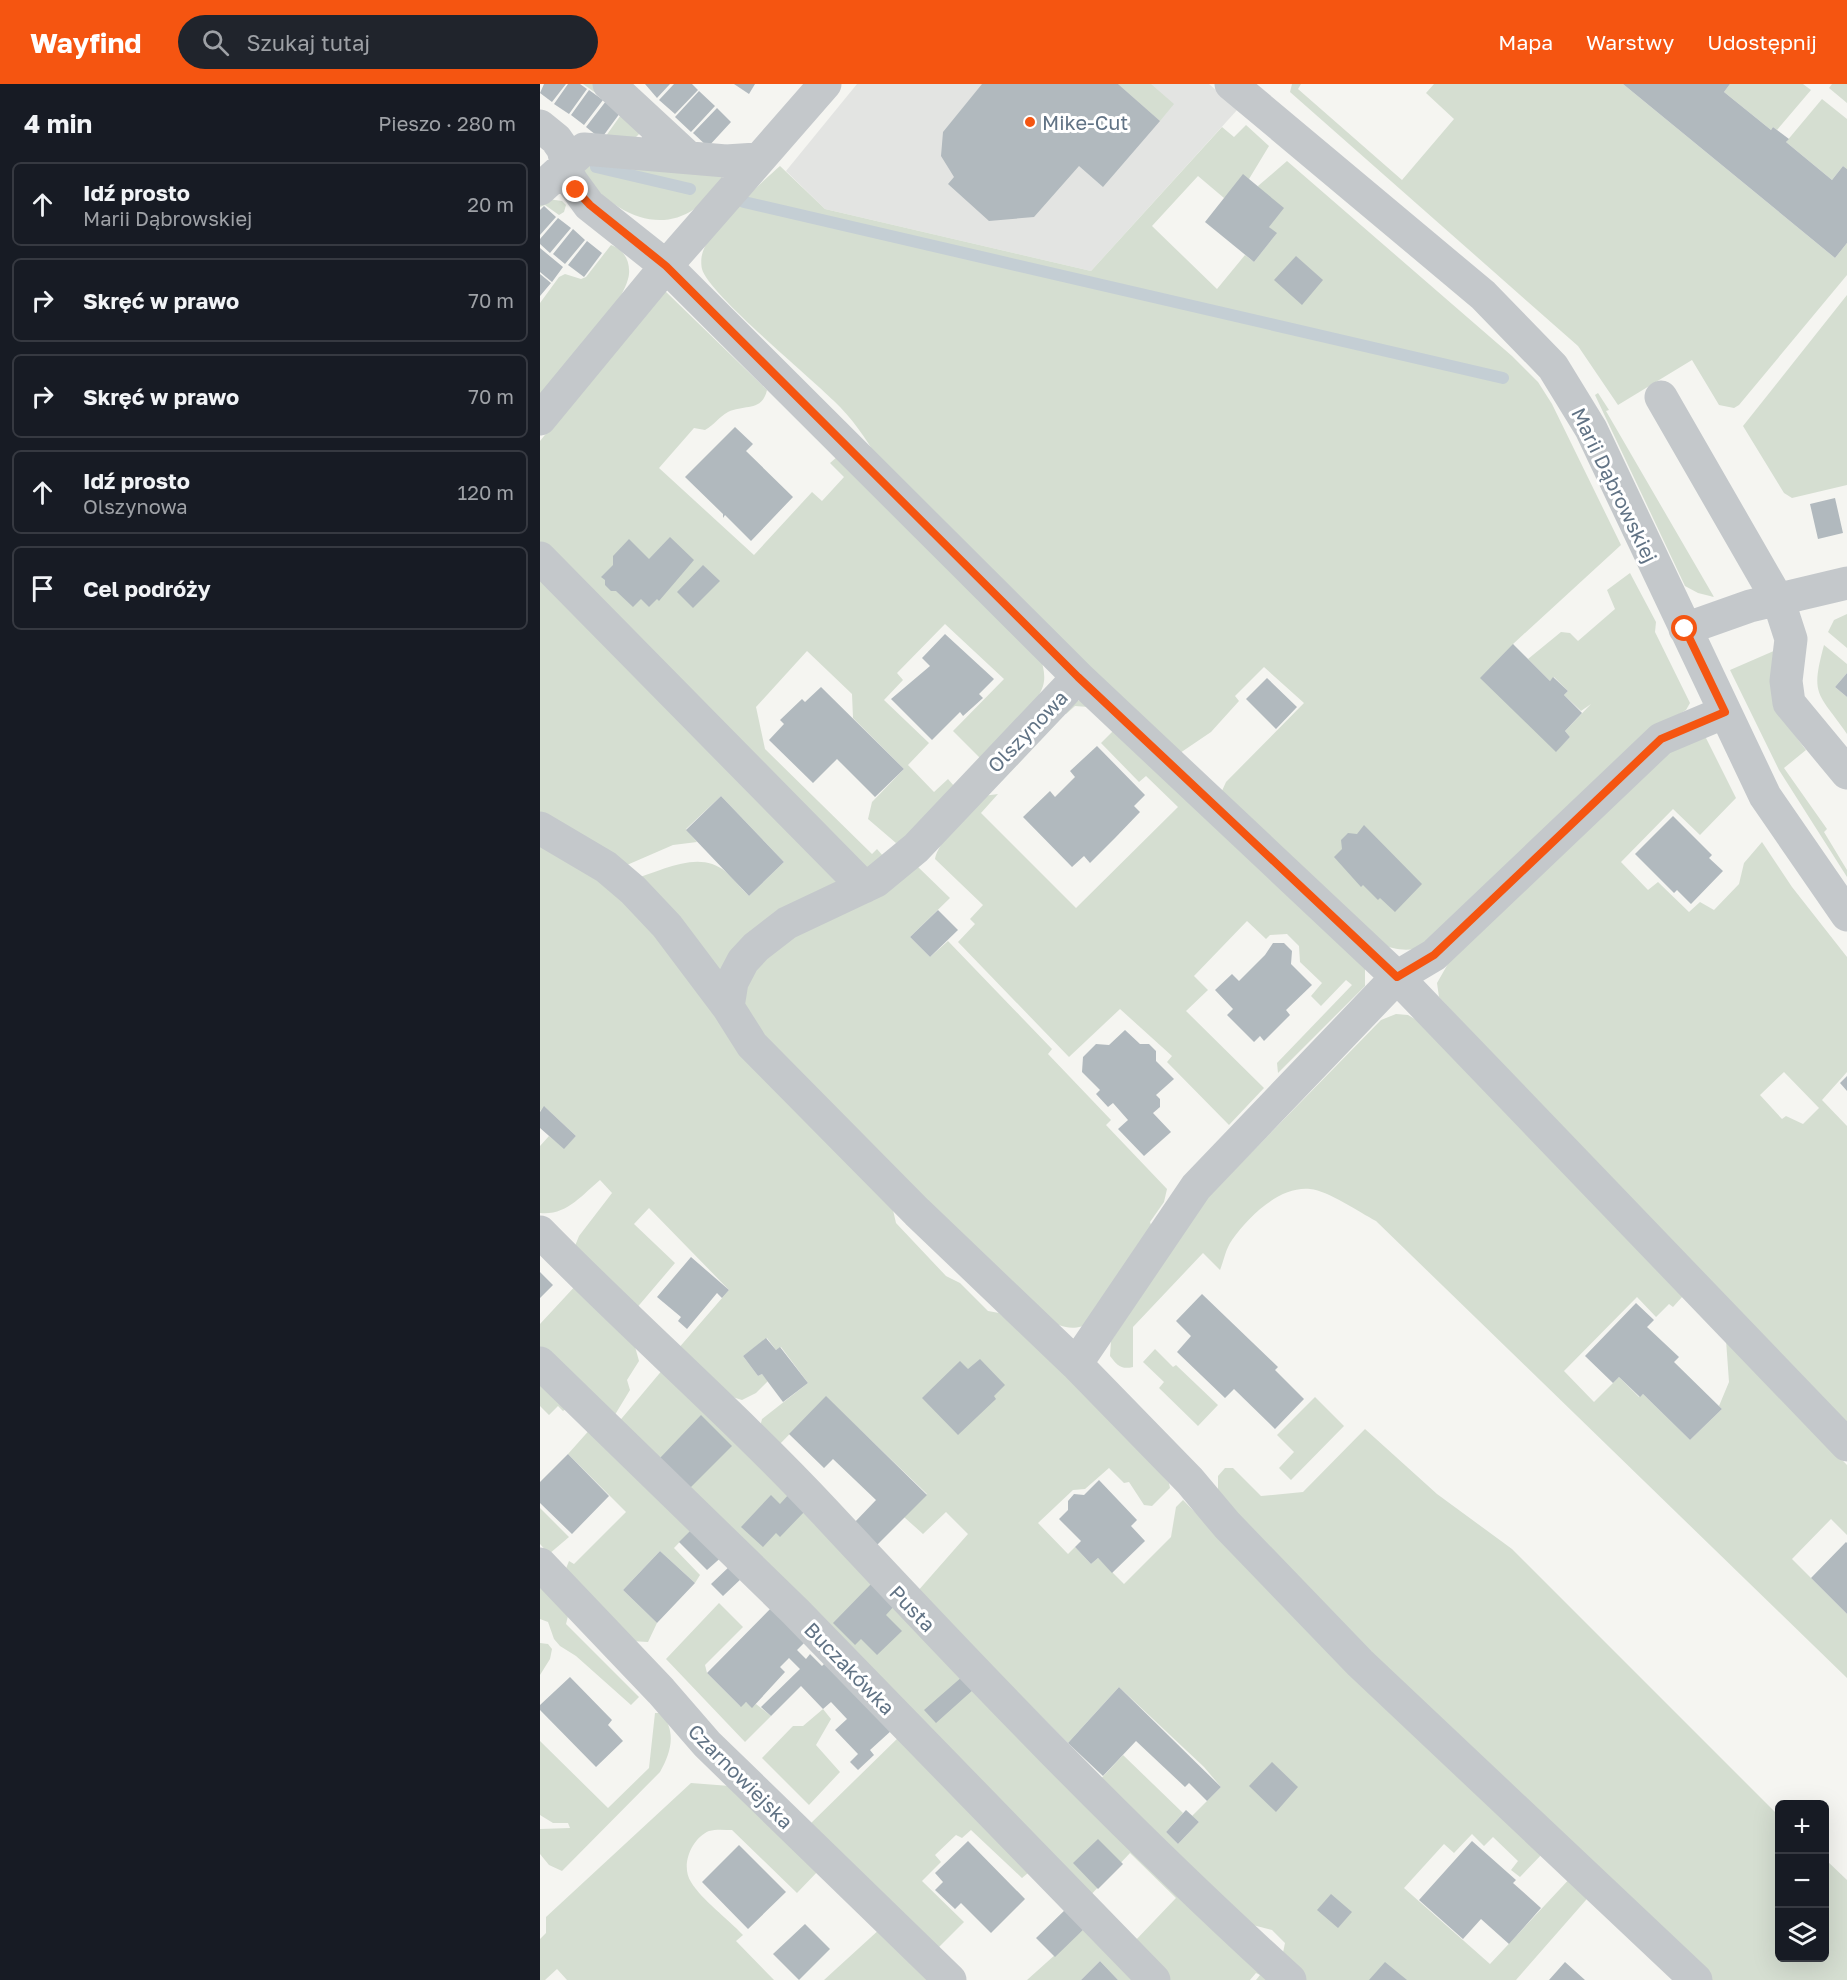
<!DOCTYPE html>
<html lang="pl">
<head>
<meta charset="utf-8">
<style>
  :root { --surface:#171b24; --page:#20242c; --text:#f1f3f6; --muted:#9ea1a6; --line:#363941; --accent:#f55511 }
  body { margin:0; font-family:"Golos Text",sans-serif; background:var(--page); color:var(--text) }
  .controls { position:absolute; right:18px; bottom:18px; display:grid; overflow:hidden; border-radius:9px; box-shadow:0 6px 24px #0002 }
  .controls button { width:54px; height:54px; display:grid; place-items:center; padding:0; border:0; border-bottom:2px solid var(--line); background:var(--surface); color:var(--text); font:30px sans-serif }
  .stop { position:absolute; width:18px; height:18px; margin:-14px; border:4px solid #f55511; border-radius:50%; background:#fff }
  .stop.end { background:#f55511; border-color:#fff; box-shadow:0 2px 6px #0008 }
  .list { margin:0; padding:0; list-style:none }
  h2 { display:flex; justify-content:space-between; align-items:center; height:78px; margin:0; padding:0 24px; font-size:26px }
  h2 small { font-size:20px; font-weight:400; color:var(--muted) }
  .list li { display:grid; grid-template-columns:39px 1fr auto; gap:18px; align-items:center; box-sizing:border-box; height:84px; margin:0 12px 12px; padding:0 12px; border:2px solid var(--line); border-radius:9px }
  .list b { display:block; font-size:22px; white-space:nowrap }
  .list p { margin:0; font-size:20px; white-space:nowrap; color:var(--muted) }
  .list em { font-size:20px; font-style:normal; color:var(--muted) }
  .icon { flex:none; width:33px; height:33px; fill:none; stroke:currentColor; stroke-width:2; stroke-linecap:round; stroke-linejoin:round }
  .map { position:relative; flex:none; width:1307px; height:1896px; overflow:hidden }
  header { display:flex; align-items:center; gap:36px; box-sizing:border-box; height:84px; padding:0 30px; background:var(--accent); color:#fff }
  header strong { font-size:28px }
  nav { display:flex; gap:33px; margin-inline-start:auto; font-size:21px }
  .search { width:420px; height:54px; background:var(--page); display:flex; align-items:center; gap:15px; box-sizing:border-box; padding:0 21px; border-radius:33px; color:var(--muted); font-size:22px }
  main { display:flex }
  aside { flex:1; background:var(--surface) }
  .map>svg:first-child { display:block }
</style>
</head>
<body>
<header>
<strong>Wayfind</strong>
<div class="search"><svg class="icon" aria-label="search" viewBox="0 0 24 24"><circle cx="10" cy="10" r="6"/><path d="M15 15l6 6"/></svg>Szukaj tutaj</div>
<nav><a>Mapa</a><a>Warstwy</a><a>Udostępnij</a></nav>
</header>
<main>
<aside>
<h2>4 min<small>Pieszo · 280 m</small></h2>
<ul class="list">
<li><svg class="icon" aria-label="ahead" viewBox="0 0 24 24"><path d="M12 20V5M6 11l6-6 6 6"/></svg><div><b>Idź prosto</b><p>Marii Dąbrowskiej</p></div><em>20 m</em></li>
<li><svg class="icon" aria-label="right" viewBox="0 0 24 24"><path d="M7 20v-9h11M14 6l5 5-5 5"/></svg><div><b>Skręć w prawo</b></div><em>70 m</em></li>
<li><svg class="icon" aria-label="right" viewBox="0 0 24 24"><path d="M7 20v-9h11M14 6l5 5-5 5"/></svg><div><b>Skręć w prawo</b></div><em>70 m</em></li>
<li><svg class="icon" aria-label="ahead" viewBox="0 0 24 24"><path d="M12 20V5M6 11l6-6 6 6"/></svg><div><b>Idź prosto</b><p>Olszynowa</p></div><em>120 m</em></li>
<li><svg class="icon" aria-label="arrive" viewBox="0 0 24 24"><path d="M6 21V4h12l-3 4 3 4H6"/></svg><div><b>Cel podróży</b></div></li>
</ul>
</aside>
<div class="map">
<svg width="1307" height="1896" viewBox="0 0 1307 1896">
  <rect width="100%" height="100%" fill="#f5f5f1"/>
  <path fill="#e3e4e2" d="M317 0H669L698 25 551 187 285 125 246 87Z"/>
  <path fill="#d5ded1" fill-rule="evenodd" d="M43 0H58L102 47 95 54 63 56 83 28Z
    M578 0H611L634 20 620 37Z
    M752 0H761L758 5 862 96 914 35 886 9 894 0H1083L1295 174 1307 159V191L1199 321 1194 324 1179 321 1152 276 1078 321 1038 262 750 8Z
    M1190 0H1263L1271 6 1237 46 1233 43 1231 46 1184 8Z
    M1292 0H1307V19L1289 4Z
    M1282 15 1307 35V85L1303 82 1292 96 1246 58Z
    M706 41 729 62 709 95 684 114 658 92 612 142 677 205 705 171 714 178 736 150 729 143 718 102 747 77 972 272 998 298 1012 320 1081 461 973 560 1016 667 1030 653 1025 647 1051 620 1041 627 1024 611 1028 607 1014 593 1010 597 988 575 1021 548 1030 549 1038 557 1075 525 1067 506 1090 489 1116 538 1115 548 1150 619 1146 626 1106 650 886 863C868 867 856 867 839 859L681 709 686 698 764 619 724 583 695 612 699 617 671 648 640 669 495 536 338 375C325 353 312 334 294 317 270 293 168 209 162 185 161 181 161 174 162 171 167 146 220 100 240 82L285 125 551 187 682 43 694 53Z
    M44 77 185 89C145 160 86 143 40 89Z
    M8 115 22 117 26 121 24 128 19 131 5 121 0 123V117Z
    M71 161C84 166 90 176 89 190 86 220 21 289 0 314V219L19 193 25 190 41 195 46 193Z
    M123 205 227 306C222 328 205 320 188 328 179 333 174 341 165 346L154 344 119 384 214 471 272 408 282 417 304 393 290 379 297 373 501 574C503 583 506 592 503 602 496 625 458 656 441 675L413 647 464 595 405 540 357 589 363 596 344 616 389 659 368 681 394 708 408 695 414 702 366 756 356 759 328 735 332 718 364 685 313 634 312 610 267 567 216 623 225 665 332 770 337 765 343 772 182 902 93 795C123 787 159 765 186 788 194 795 201 805 209 812L244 778 181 712 146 745 157 758 133 761 80 784 0 736V357Z
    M1307 211V401L1252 414 1244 409 1203 342Z
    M1058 309 1069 326 1066 327 1174 513 1158 509 1145 502 1055 311Z
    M1307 530V564L1288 548 1294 536Z
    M1284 561 1307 580V589L1295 603 1307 613V650C1278 608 1270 613 1284 561Z
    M1236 566 1238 629 1266 666 1244 684 1287 745 1284 748 1307 786V793L1239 686 1190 586Z
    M532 616 543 617 825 884V902L738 989 737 979 812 901 806 896 781 922 771 912 782 899 760 878 759 862 747 850 730 851 726 855 707 837 654 892 668 906 646 927 724 1004 689 1041 627 978 632 972 580 925 529 973 418 858 435 840 430 835 443 821 395 775C397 760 431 720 444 712 447 711 454 711 458 710L441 729 536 824 638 723 606 692 599 698 561 659 573 647 548 623 535 622 526 630 521 628Z
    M1165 652 1196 714 1160 751 1133 725 1081 778 1108 806 1118 798 1149 828 1160 818 1174 826 1199 800 1204 779 1222 758 1252 803 1307 873V988L1282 1016 1307 1042V1351L899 913 897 899 913 871 1129 664ZM1244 988 1279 1024 1263 1040 1246 1032 1242 1035 1220 1011Z
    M0 755 86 816 350 1113 356 1139 406 1192 420 1199 448 1227 459 1229 557 1317 629 1399 630 1404 612 1422 604 1421 589 1398 584 1399 569 1384 545 1405 533 1406 498 1439 528 1470 535 1463 551 1480 558 1474 584 1500 631 1453 636 1423 643 1416 809 1585 1005 1767 980 1793 971 1786 978 1777 953 1753 944 1762 932 1750 914 1769 904 1760 864 1804 950 1880 1034 1790 1053 1808 976 1896H761L741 1878 745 1859 732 1846 701 1838 558 1698 583 1671 643 1729 626 1748 638 1760 659 1738 652 1732 681 1703 664 1683 579 1603 528 1659 377 1508 428 1450 406 1428 383 1450 364 1433 387 1410 286 1313 235 1365 220 1343 222 1335 268 1299 241 1263 236 1266 227 1254 203 1272 218 1292 222 1290 228 1297 216 1309 202 1316 186 1311 137 1266 189 1206 109 1124 94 1140 135 1179 95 1226 33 1167 39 1152 72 1109 60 1096C42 1111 26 1132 0 1129V1062L9 1052 24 1064 36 1052 5 1023 0 1027Z
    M378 783 410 814 370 853 390 873 408 857 512 965 508 970 571 1036 566 1041 627 1105 624 1118 610 1138 614 1150 552 1238C533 1248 523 1244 505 1234L210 945 201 911 223 869Z
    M856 930 868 931 885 941 1143 1212 1133 1223 1129 1220 1116 1233 1097 1213 1024 1287 1054 1318 1079 1293 1099 1313 1103 1310 1150 1356 1182 1325 1179 1322 1189 1298 1186 1256 1307 1381V1451L1291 1435 1252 1475 1307 1530V1594L836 1137C819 1128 789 1107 770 1105 739 1102 708 1133 692 1156 686 1164 684 1176 680 1186L663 1169 593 1243V1283C581 1286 577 1281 570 1272L571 1257 664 1117 841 936Z
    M38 1199 94 1259 99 1277 87 1296 90 1306 73 1334 0 1267V1240Z
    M615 1265 633 1283 636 1281 678 1321 658 1342 619 1304 624 1298 603 1278Z
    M124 1284 733 1896H716L720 1891 716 1889 710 1896H628L593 1859 636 1814 590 1769 547 1815 77 1340Z
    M0 1292 31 1321 23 1327 18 1322 9 1331 0 1322Z
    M775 1313 804 1342 751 1396 739 1384 754 1368 737 1351Z
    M53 1342 156 1441 134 1464 160 1491 155 1499 120 1467 83 1506 117 1539 108 1558 91 1557 25 1487 29 1477 34 1480 86 1428 28 1370Z
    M825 1345 897 1410 972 1465 1239 1732 1240 1874H1284L1285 1775 1307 1796V1896H1168L766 1514 678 1409V1392L685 1384H693L721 1412 763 1408Z
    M0 1424 29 1453 9 1470 0 1460Z
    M0 1493 30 1524 26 1540 99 1613 91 1621 36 1572 20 1562 14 1555 8 1538 0 1535Z
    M179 1519 203 1543 165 1581 167 1589 200 1622 206 1618 212 1623 216 1620 231 1632 205 1658 126 1575Z
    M0 1559 8 1560 12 1565 10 1575 0 1591Z
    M283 1625 291 1635 276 1661 300 1688 269 1721 222 1674 253 1642H263Z
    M115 1629H121C137 1648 131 1668 120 1688L22 1787 9 1781 0 1770V1745L30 1744 28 1739H13L0 1731V1657L68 1724 109 1684Z
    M361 1651 488 1789 482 1794 431 1746 422 1754 416 1751 395 1771 401 1778 382 1797 424 1838 398 1864 269 1741Z
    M151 1699 190 1702 280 1785 257 1809 192 1746C185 1746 176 1745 169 1747 152 1754 140 1781 151 1798 162 1816 188 1835 203 1851L196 1857 234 1896H27L17 1885 5 1896H0V1855L6 1849V1833Z
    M341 1844 395 1896H284Z
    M545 1844 602 1896H578L560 1877 541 1896H487Z"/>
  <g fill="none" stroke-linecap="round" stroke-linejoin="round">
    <path stroke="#c4ced4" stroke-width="12" d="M56 83 150 105
      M204 118 963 294"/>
  </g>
  <path fill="#b1b9be" d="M4 0H26L12 18 0 9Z
    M28 0H40L47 5 29 30 14 20Z
    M105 0H130L117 14Z
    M134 0H152L158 6 135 30 119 16Z
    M194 0H215L209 10Z
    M442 0H578L620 37 563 103 539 82 494 133 449 137 408 100 414 93 401 72 403 48Z
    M1083 0H1190L1184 8 1231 46 1233 43 1249 55 1246 58 1292 96 1303 82 1307 85V159L1295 174Z
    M49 6 63 16 44 41 31 31Z
    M159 7 175 22 151 48 135 33Z
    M66 17 80 29 61 55 46 43Z
    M177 24 191 38 168 63 153 49Z
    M703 90 744 124 729 143 737 149 714 178 665 138Z
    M4 122 16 133 0 151V126Z
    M18 134 31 144 10 169 0 160V155Z
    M33 145 45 156 25 180 13 170Z
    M47 157 62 169 44 193 28 181Z
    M0 164 23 183 12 198 0 188Z
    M756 172 783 196 762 221 734 196Z
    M0 190 11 199 0 212Z
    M195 343 213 360 206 367 253 413 211 457 185 431 183 434V430L145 393Z
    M1295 414 1303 449 1278 455 1270 420Z
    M130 453 154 476 119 517 117 515 109 523 101 515 93 523 76 507H71L65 501V496L61 493 73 481V472L89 455 109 475Z
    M163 481 180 497 153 524 137 508Z
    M405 550 454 595 439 610 443 614 423 632 420 628 392 656 351 615 390 582 382 574Z
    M973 560 1010 597 1013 593 1028 607 1024 611 1042 629 1025 647 1030 653 1016 668 940 594Z
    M1307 589V613L1295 603Z
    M727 594 757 623 736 645 706 615Z
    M281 603 364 685 335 713 297 675 273 699 229 656 244 640 240 636 262 615 265 618Z
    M557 662 605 711 594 722 600 728 575 754 550 779 544 772 532 783 483 733 510 707 515 713 535 693 530 687Z
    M181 712 244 778 209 812 146 746Z
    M1133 732 1172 771 1169 774 1183 787 1151 820 1137 806 1134 809 1095 770Z
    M824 741 882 800 855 828 840 814 838 816 823 801 821 803 794 773 802 765 801 756 808 749 817 750Z
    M398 826 418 846 390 873 370 853Z
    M733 859H744L752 867 751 880 772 901 746 926 750 931 724 957 720 952 714 958 687 931 693 925 675 906 692 890 699 897 725 871Z
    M585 946 600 960H609L616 967V977L634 995 616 1011 620 1015V1023L613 1029 631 1048 604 1072 578 1045 588 1036 573 1019 568 1023 556 1010 560 1006 542 988 543 973 556 960 569 961Z
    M1307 992V1007L1300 999Z
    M4 1022 36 1052 24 1065 0 1044V1028Z
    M151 1173 189 1206 182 1214 177 1209 147 1245 138 1237 141 1233 117 1213Z
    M0 1188 13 1201 0 1214Z
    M662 1210 738 1283 735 1286 764 1315 735 1345 694 1305 685 1314 637 1268 651 1252 636 1237Z
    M1096 1219 1114 1236 1107 1243 1139 1273 1134 1278 1182 1325 1150 1356 1103 1310 1100 1313 1079 1293 1073 1299 1045 1272Z
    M226 1254 236 1266 240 1263 268 1299 243 1318 222 1290 218 1292 203 1272Z
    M440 1275 465 1301 454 1312 456 1315 418 1351 382 1314 420 1277 428 1285Z
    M286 1312 387 1411 336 1462 314 1439 336 1416 293 1375 284 1384 249 1350Z
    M161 1331 192 1362 150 1404 120 1374Z
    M28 1370 69 1412 32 1450 0 1419V1398Z
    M559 1396 597 1436 591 1442 605 1457 572 1489 558 1474 551 1480 535 1463 541 1457 519 1435 528 1426V1417L534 1410 544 1411Z
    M249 1410 266 1426 240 1453 236 1449 223 1463 201 1443 231 1411 240 1420Z
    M156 1441 185 1470 167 1486 139 1458Z
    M1306 1458 1307 1459V1530L1271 1494Z
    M120 1467 155 1499 117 1539 83 1506Z
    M191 1481 203 1493 183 1512 171 1500Z
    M332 1499 355 1521 346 1531 362 1547 337 1571 321 1555 315 1561 293 1539Z
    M235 1520 269 1554 257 1566 266 1575 270 1570 282 1582 287 1577 352 1646 330 1666 334 1671 318 1686 310 1678 318 1670 295 1646 307 1635 291 1618 283 1625 261 1602 231 1632 221 1623 260 1585 249 1574 240 1583 245 1588 212 1624 206 1618 201 1623 167 1589Z
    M423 1592 434 1605 396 1639 384 1626Z
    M30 1593 72 1636 68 1641 83 1657 56 1683 0 1626V1621Z
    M579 1603 681 1703 667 1717 649 1699 645 1703 596 1657 563 1692 528 1659Z
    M732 1678 758 1703 736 1728 709 1702Z
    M646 1726 659 1738 638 1760 626 1748Z
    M558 1755 583 1780 558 1805 533 1779Z
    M428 1757 485 1815 451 1849 421 1819 415 1825 395 1806 403 1798 395 1789Z
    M932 1757 976 1796 973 1799 1001 1824 969 1860 941 1835 923 1855 879 1816Z
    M199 1761 246 1808 208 1845 162 1798Z
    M791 1810 812 1828 798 1844 777 1826Z
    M527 1824 545 1844 515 1873 496 1854Z
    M265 1840 290 1865 259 1896 233 1870Z
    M560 1877 578 1896H541Z
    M845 1878 867 1896H829Z
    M1025 1878 1045 1896H1009Z"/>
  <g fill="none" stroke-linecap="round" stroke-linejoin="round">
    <path stroke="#c4c8cb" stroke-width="33" d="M69 0 148 73
      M691 0 943 211 1013 283 1051 345 1225 712 1307 831
      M0 42 16 55 23 65 30 95 49 121 126 182 538 593 376 764 336 797 247 839 216 863 203 877 192 898 188 923
      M0 105 44 65 186 77 217 75
      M1121 313 1239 518 1251 555 1246 597 1249 619 1307 689
      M0 335 126 182 285 0
      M0 474 324 803
      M1145 545 1210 522 1307 499
      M538 593 857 893 1307 1361
      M0 744 66 783 93 806 127 842 188 923 212 961 377 1128 536 1280 650 1397 687 1441 820 1579 1156 1896
      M0 1148C93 1243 194 1331 285 1428 435 1589 587 1748 750 1896
      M0 1279 255 1527 614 1896
      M536 1280 656 1103 857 893 894 871 1121 655 1185 628
      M0 1480 121 1607 167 1660 410 1896"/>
  </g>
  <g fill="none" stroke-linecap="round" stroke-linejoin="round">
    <path stroke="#f55511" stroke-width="8" d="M36 106 50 121 126 182 538 593 857 893 894 871 1121 655 1185 628 1145 545"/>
  </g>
  <circle fill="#f55511" stroke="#fff" stroke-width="2" cx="490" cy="38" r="6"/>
  <g text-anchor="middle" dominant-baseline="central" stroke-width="6" stroke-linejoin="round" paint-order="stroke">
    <g font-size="20" fill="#617385" stroke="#fff" text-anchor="start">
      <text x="502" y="38">Mike-Cut</text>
    </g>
    <g font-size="20" fill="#617385" stroke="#fff">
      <text transform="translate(1075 401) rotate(64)">Marii Dąbrowskiej</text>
      <text transform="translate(487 647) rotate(-46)">Olszynowa</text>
      <text transform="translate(373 1524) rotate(46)">Pusta</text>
      <text transform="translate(310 1584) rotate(46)">Buczakówka</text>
      <text transform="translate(201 1692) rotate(45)">Czarnowiejska</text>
    </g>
  </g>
</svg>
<div class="controls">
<button>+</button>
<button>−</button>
<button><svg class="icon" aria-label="layers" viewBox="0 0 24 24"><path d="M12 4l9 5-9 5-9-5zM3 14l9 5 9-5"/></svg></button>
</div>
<div class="stop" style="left:1145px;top:545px"></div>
<div class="stop end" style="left:36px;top:106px"></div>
</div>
</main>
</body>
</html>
